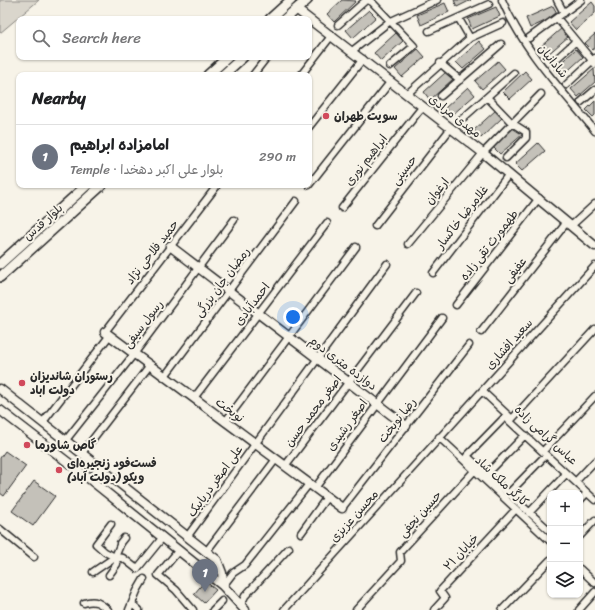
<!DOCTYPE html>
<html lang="en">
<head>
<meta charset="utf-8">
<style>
  :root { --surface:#fff; --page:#f2f2f2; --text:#202124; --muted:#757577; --line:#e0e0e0; --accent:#ea580c }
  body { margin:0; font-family:Sriracha,"Playpen Sans Arabic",sans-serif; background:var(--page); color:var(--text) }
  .controls { position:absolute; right:12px; bottom:12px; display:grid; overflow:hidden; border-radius:8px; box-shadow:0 1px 3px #0004 }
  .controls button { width:36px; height:36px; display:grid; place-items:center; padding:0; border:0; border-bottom:1px solid var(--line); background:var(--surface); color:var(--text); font:20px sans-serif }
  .you { position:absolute; left:293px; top:317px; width:14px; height:14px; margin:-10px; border:3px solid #fff; border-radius:50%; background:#1a73e8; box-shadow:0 0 0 6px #1a73e833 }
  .badge { display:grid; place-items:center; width:26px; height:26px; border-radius:50%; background:var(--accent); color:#fff; font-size:13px; font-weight:700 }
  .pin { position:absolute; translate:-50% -33px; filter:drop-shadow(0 1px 2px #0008) }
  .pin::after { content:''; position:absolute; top:21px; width:14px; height:12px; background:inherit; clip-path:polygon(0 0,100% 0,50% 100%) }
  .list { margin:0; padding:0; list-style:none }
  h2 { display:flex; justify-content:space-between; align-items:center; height:52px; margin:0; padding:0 16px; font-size:17px }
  h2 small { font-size:13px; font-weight:400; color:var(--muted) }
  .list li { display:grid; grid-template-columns:26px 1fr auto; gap:12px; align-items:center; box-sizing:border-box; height:64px; padding:0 16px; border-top:1px solid var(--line) }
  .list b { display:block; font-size:15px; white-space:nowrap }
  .list p { margin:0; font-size:13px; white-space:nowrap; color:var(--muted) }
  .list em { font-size:13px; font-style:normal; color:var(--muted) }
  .icon { flex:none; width:22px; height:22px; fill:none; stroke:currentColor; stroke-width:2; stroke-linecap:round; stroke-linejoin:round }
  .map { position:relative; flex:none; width:595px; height:610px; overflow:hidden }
  .search { position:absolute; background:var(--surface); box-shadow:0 1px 3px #0004; left:16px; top:16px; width:296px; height:44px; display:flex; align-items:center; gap:10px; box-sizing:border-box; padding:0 14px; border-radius:8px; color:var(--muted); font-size:15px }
  .panel { position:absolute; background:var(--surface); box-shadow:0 1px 3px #0004; left:16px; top:72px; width:296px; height:116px; border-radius:8px }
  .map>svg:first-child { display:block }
</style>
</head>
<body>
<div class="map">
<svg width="595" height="610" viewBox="0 0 595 610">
  <rect width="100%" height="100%" fill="#f7f3e8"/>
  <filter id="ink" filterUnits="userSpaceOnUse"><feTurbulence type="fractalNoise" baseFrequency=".025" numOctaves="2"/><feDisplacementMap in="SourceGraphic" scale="8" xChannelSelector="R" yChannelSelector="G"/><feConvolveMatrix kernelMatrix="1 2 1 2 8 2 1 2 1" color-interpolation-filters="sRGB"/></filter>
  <g filter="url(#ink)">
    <path fill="#dad6cc" stroke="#82807c" d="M0 0H39L0 33Z"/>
    <path fill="#c4c1b9" stroke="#2b2b2b" d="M342 0 356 1 334 22 327 14Z
      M454 0H471L457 7Z
      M592 2 595 6V13L576 30 569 22Z
      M445 3 449 12 421 25 417 15Z
      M553 6 558 15 530 28 526 18Z
      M496 7 500 16 472 29 468 19Z
      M369 10 376 17 353 38 346 30Z
      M562 28 569 36 546 56 539 48Z
      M396 33 403 41 381 61 374 53Z
      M595 34V48L592 50 585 43Z
      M479 41 486 49 463 69 456 62Z
      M418 49 425 57 402 77 395 69Z
      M576 49 583 57 561 77 554 69Z
      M498 61 505 69 482 89 475 81Z
      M594 69 595 82 578 97 571 89Z
      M525 71 532 79 510 99 503 92Z
      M446 72 453 79 430 100 424 92Z
      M468 87 475 95 452 115 445 108Z
      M595 101V115L593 117 586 110Z
      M496 110 503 117 481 138 474 130Z
      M516 126 523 134 500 154 493 147Z
      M538 143 545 151 522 171 515 164Z
      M5 451 26 466 4 496 0 493V458Z
      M34 481 55 496 33 526 12 511Z
      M205 581 216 590 204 603 194 594Z"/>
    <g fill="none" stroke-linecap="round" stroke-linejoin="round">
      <defs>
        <path id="minor" d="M502 0C523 50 561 89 595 131
          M557 0 564 13
          M557 18 595 64
          M459 19 470 38
          M338 25 365 1 368 0 372 2 414 46 390 66
          M429 31 489 4
          M529 38 581 0
          M352 51 389 22 437 0
          M553 62 576 41
          M440 63 460 80
          M253 75 267 57
          M301 75 332 35
          M566 85 595 58
          M407 94 470 38 503 23
          M441 96 501 44
          M487 97 512 123 526 132V138L506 158
          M581 102 595 90
          M462 119 514 73
          M309 127 363 59
          M309 185 391 81
          M342 208 423 106
          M375 226 451 128
          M571 226 595 204
          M408 244 483 153 541 94
          M433 273 509 174
          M456 305 539 198
          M105 332 216 187
          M481 332 567 222
          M165 376 296 201
          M482 391 511 418
          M194 398 327 223
          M512 419 595 329
          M43 422 110 335
          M225 422 356 247
          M439 437 550 541
          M66 440 134 354 234 220
          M545 449 595 396
          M82 453 150 365
          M285 466 416 293
          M487 474 525 435
          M578 479 595 461
          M315 488 442 318
          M508 494 546 455
          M580 500 587 493
          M342 508 469 345
          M529 513 566 474
          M111 524 96 544 105 552 115 557 123 558 137 569 163 537
          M0 529 34 557
          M550 531 467 456 505 417 595 500
          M301 533 327 497
          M580 536 595 520
          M187 537 387 264
          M179 550 158 575 176 590 193 610
          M206 552 276 459
          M580 569 595 583
          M93 572 115 557 120 545V543L124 538
          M109 575 117 564 115 557
          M223 586 233 573 245 565 309 484
          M84 603C95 599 100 603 108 610
          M132 604 139 610
          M241 605 245 596 289 548
          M129 610 137 591 144 579
          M213 610 222 601
          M284 610 595 266
          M356 610 401 561 400 552 475 470
          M434 610 445 598 440 591 516 509
          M502 610 550 560
          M579 610 595 592"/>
        <path id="tertiary" d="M296 9 483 153 595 246
          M170 246 406 426
          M105 332 342 508
          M0 389 217 560 222 573 223 586
          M0 410 87 477 223 586 245 610
          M87 477C95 477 99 473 97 464"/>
        <path id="secondary" d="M270 19 291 0
          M285 19 307 0
          M208 75 228 57
          M223 75 243 57
          M0 264 87 185
          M0 277 102 185"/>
      </defs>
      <use href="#minor" stroke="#2b2b2b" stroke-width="9"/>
      <use href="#tertiary" stroke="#2b2b2b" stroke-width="11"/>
      <use href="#secondary" stroke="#2b2b2b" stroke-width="12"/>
      <use href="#minor" stroke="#f7f3e8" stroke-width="6"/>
      <use href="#tertiary" stroke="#f7f3e8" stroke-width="8"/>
      <use href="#secondary" stroke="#f7f3e8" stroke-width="9"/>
    </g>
  </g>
  <g fill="#d1495b" stroke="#f7f3e8" stroke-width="1.5">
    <circle cx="326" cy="116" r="4"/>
    <circle cx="22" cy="383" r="4"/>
    <circle cx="27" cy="445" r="4"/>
    <circle cx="59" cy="470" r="4"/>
  </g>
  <g text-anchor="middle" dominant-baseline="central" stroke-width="4" stroke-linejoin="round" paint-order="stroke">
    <g font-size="12" fill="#2b2b2b" stroke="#f7f3e8">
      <text transform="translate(553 61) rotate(51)">شادانیان</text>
      <text transform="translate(455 116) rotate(38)">مهدی مرادی</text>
      <text transform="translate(366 160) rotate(-52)">ابراهیم نوری</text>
      <text transform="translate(404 170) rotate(-52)">حسینی</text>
      <text transform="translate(437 191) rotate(-51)">ارغوان</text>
      <text transform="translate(462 217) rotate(-52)">غلامرضا خاکسار</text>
      <text transform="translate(43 222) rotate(-42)">بلوار قدس</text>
      <text transform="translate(489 245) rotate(-52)">طهمورث تقی زاده</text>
      <text transform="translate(152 252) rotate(-52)">حمید فلاحی نژاد</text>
      <text transform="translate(515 270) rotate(-52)">عفیفی</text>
      <text transform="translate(222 282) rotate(-53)">رمضان جان بزرگی</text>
      <text transform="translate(252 304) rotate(-53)">احمدآبادی</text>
      <text transform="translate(143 324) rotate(-53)">رسول سیفی</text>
      <text transform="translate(509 344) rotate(-48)">سعید افشاری</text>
      <text transform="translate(343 363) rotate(37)">دوازده متری دوم</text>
      <text transform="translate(230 410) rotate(37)">نوبخت</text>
      <text transform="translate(313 411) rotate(-53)">اصغر محمد حسن</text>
      <text transform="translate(397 420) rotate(-52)">رضا نوبخت</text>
      <text transform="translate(347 425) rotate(-54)">اصغر رشیدی</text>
      <text transform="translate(546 435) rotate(43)">عباس گرامی زاده</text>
      <text transform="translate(215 481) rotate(-54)">علی اصغر دریابیک</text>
      <text transform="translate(502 481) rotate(43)">کارگر ملک شاد</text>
      <text transform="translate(420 514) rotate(-48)">حسین نجفی</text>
      <text transform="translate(354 516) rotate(-48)">محسن عزیزی</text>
      <text transform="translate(461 552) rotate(-47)">خیابان ۲۱</text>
    </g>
    <g font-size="12" font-weight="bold" fill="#2b2b2b" stroke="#f7f3e8" text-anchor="start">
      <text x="334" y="116">سويت طهران</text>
      <text x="30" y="376">رستوران شاندیزان<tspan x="30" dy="14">دولت اباد</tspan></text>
      <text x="35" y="445">گاص شاورما</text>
      <text x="67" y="463">فست‌فود زنجیره‌ای<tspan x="67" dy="14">ویکو (دولت آباد)</tspan></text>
    </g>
  </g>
</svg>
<div class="controls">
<button>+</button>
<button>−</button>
<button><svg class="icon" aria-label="layers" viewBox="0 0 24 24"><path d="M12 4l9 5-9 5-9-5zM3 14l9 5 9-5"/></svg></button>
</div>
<div class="you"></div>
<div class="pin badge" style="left:205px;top:592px;background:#6b7280">1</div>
<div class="search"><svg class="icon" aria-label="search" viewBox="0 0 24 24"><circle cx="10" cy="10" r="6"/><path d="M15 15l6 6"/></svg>Search here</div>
<section class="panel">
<h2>Nearby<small></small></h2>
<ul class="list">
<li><span class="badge" style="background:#6b7280">1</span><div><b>امامزاده ابراهیم</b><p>Temple · بلوار علی اکبر دهخدا</p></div><em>290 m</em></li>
</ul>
</section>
</div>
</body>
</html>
